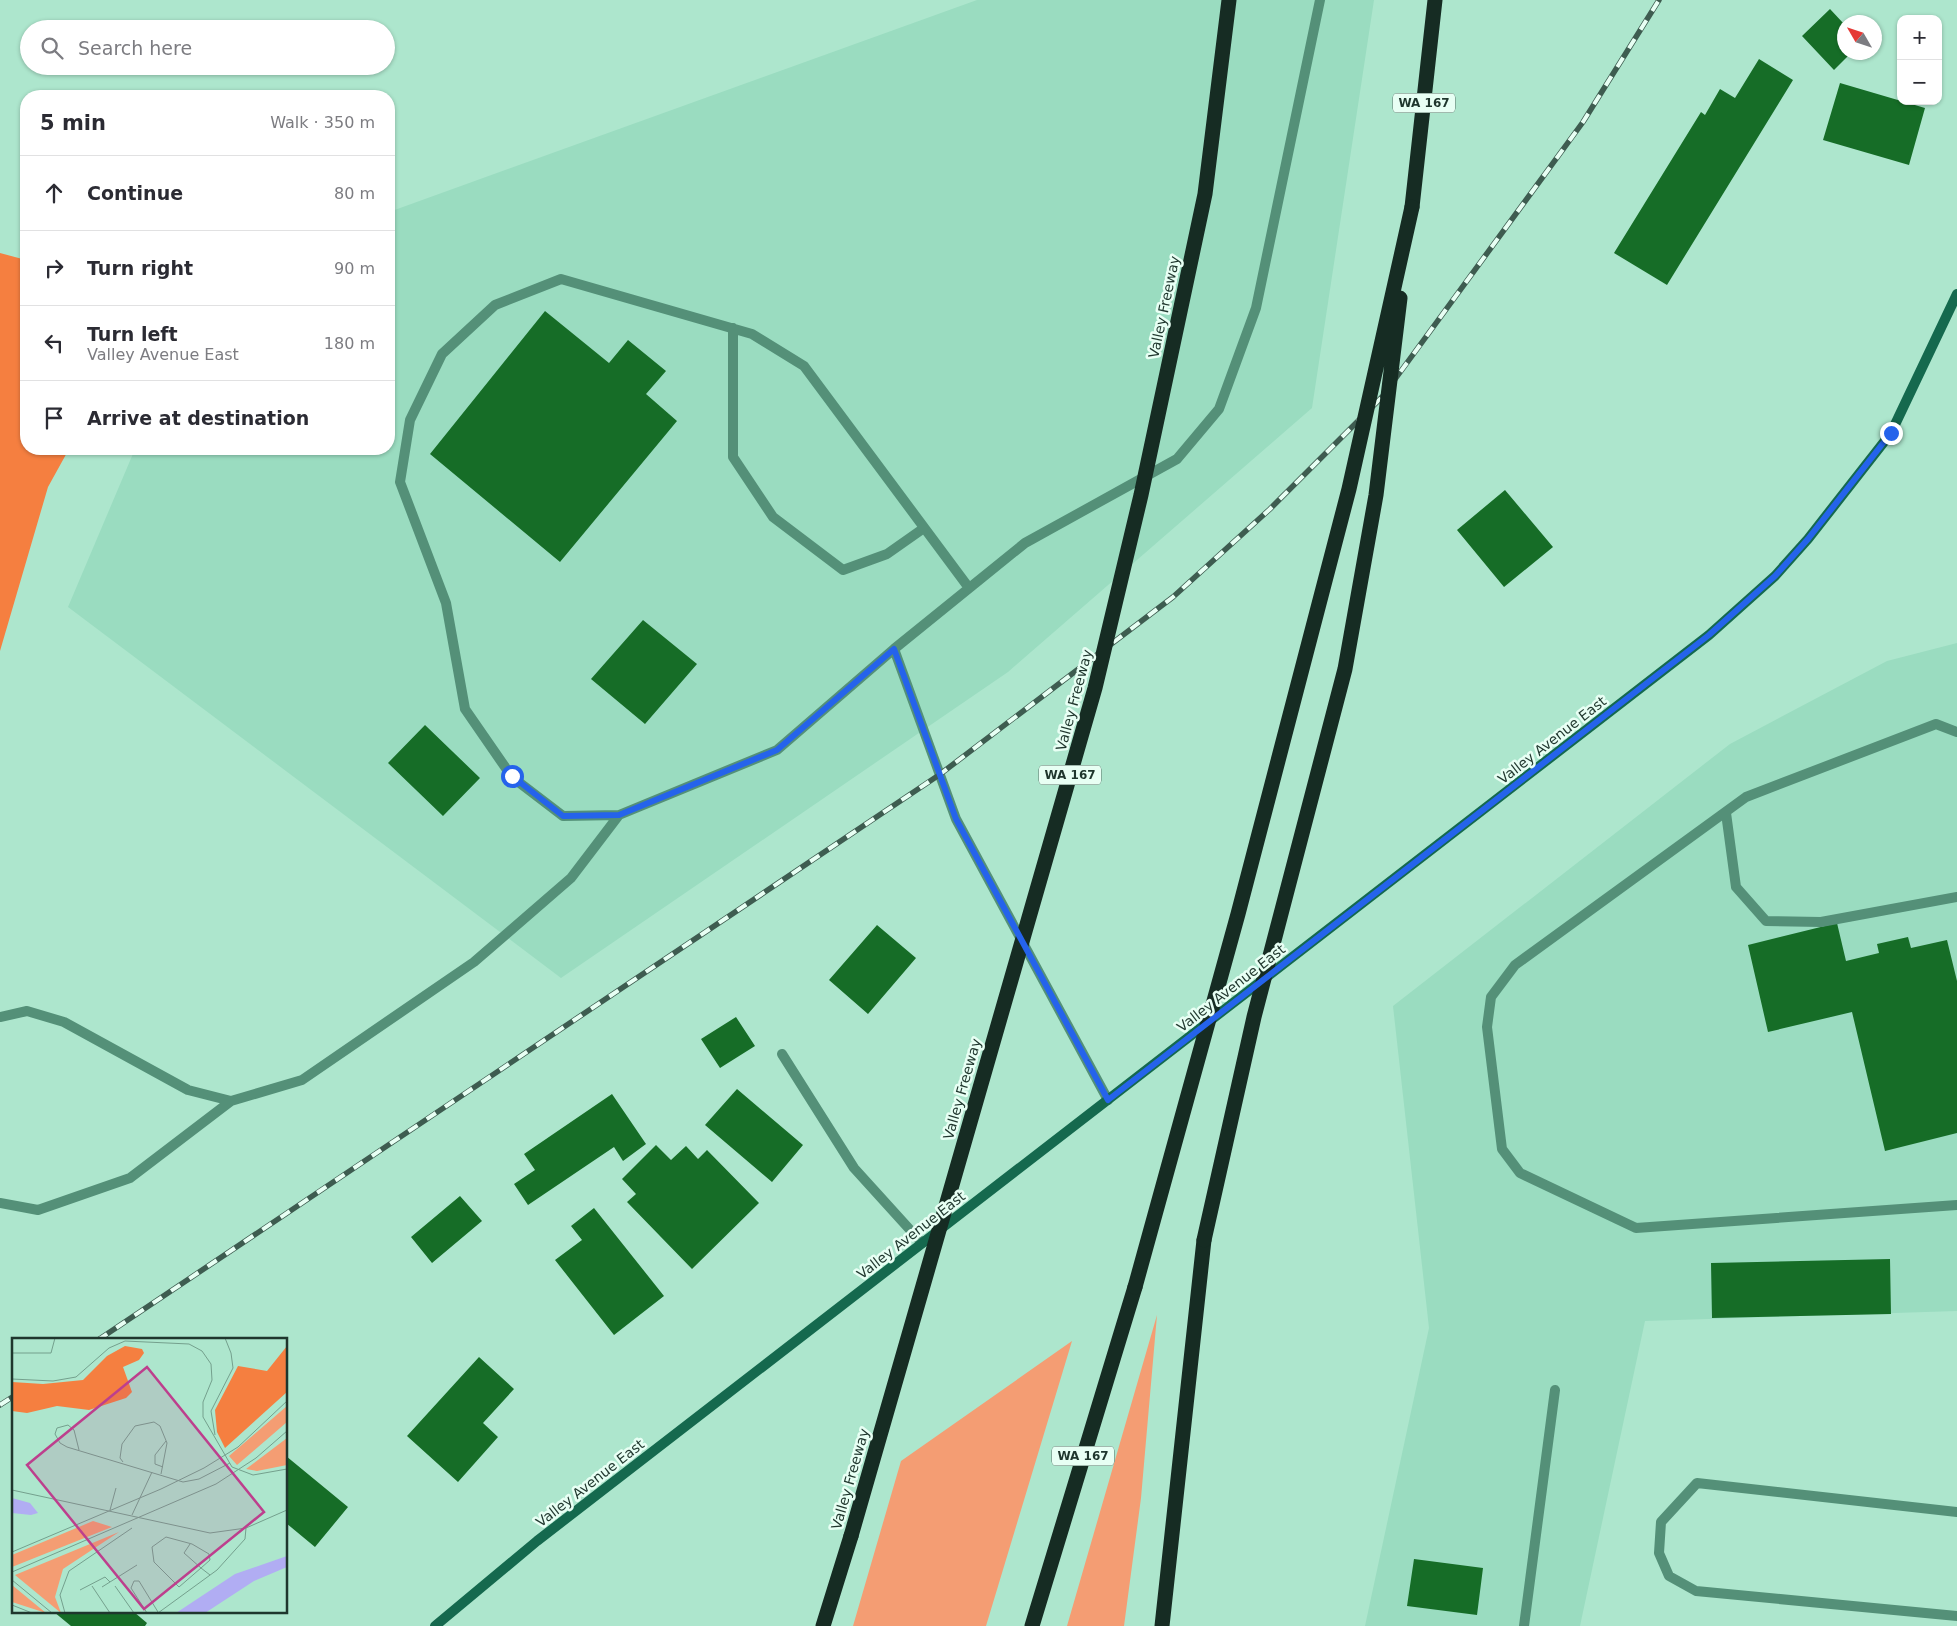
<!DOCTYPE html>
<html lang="en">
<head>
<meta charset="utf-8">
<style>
  :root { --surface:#fff; --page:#f2f2f3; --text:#2b2b33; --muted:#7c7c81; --line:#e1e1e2 }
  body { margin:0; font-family:"DejaVu Sans",sans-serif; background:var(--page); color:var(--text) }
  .controls { position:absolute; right:15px; top:15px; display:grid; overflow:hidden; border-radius:10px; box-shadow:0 1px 4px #0004 }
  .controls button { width:45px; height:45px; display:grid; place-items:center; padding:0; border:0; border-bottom:1px solid var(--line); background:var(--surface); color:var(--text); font:25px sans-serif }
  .compass { position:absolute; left:1837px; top:15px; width:45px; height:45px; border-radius:50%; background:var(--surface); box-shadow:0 1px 4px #0004; rotate:309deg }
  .stop { position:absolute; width:15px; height:15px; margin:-11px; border:4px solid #2563eb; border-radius:50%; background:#fff }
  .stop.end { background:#2563eb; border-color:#fff; box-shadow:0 1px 5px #0008 }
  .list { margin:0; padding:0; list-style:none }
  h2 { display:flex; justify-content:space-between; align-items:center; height:65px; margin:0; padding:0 20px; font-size:21px }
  h2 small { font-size:16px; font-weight:400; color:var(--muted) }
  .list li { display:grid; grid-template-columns:32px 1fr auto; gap:15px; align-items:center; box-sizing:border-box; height:75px; padding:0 20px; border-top:1px solid var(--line) }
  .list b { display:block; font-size:19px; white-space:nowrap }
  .list p { margin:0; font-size:16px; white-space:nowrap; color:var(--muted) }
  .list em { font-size:16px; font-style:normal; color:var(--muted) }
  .icon { flex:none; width:28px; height:28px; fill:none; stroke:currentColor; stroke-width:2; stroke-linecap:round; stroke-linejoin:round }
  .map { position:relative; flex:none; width:1957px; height:1626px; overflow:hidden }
  .search { position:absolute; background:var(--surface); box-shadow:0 1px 4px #0004; left:20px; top:20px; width:375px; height:55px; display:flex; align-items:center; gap:12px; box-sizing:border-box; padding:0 18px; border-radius:28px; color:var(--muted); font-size:19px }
  .panel { position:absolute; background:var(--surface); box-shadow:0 1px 4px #0004; left:20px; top:90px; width:375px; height:365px; border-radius:20px }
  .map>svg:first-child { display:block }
</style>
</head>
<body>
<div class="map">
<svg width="1957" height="1626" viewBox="0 0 1957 1626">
  <rect width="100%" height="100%" fill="#ade6cd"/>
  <path fill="#9adcc0" d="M977 0H1374L1312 408 1008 672 561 978 68 607 135 449H389V212Z
    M1957 643V1311L1645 1321 1580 1626H1365L1429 1328 1393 1006 1730 744 1887 661Z"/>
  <path fill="#f49d73" d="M1157 1315 1141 1498 1124 1626H1067Z
    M1072 1341 986 1626H853L901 1461Z"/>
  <path fill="#f57f40" d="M0 253 26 260V449H69L48 487 0 651Z"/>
  <path fill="#166d27" d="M1830 9 1844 24V52H1852L1834 70 1802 36Z
    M1759 59 1793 80 1667 285 1614 253 1701 112 1705 115 1720 89 1735 98Z
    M1840 83 1925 108 1909 165 1823 140Z
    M545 311 609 363 628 340 666 371 646 394 677 421 560 562 430 454Z
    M1505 490 1553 547 1504 587 1457 530Z
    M643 620 697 664 645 724 591 679Z
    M425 725 480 778 443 816 388 763Z
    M1837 923 1846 961 1879 953 1877 944 1908 937 1911 948 1947 940 1957 981V1133L1885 1151 1852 1012 1768 1032 1748 945Z
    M877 925 916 958 868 1014 829 980Z
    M736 1017 755 1046 720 1068 701 1039Z
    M737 1089 803 1145 772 1182 705 1125Z
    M612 1094 646 1144 623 1161 614 1147 528 1205 514 1184 535 1170 524 1154Z
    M656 1145 671 1160 686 1146 698 1159 707 1150 759 1203 692 1269 627 1202 636 1194 622 1179Z
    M460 1196 482 1221 432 1263 411 1237Z
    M594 1208 664 1296 614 1335 555 1260 582 1240 571 1226Z
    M1890 1259 1891 1314 1712 1318 1711 1263Z
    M479 1357 514 1389 483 1423 498 1437 458 1482 407 1436Z
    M286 1456 348 1507 315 1547 286 1523Z
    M1414 1559 1483 1568 1477 1615 1407 1606Z
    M54 1612H134L147 1623 145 1626H71Z"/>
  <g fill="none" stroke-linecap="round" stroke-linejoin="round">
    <path stroke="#549078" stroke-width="10" d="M733 328V457L773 517 843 570 887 554 924 528
      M969 588 804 366 752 334 561 279 495 305 442 354 410 420 400 482 446 603 465 709 512 777 563 816 619 815 777 750 894 649 1025 543 1177 459 1219 409 1256 308 1320 0
      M894 649 956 819 1108 1100
      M1957 732 1936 724 1746 797 1515 965 1491 997 1487 1027 1502 1149 1520 1173 1636 1228 1957 1205
      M1726 813 1736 887 1766 921 1821 922 1957 897
      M0 1017 27 1011 64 1022 188 1090 231 1101
      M782 1054 854 1168 922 1243
      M0 1203 38 1210 130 1178 231 1101 302 1080 474 962 571 878 619 815
      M1957 1512 1697 1483 1661 1522 1659 1553 1669 1576 1696 1591 1957 1616
      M1524 1626 1555 1390"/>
    <path stroke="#15694e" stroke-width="10" d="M435 1626 537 1541 1709 635 1775 576 1808 539 1891 433 1957 294"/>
    <path stroke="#162c23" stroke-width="15" d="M1412 207 1435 0
      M823 1626 851 1536
      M1032 1626 1135 1287
      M1162 1626 1204 1240"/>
    <defs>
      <path id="rail" d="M98 1340 939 775 1173 597 1270 509 1382 397 1583 122 1659 0
        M0 1405 14 1396"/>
    </defs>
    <use href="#rail" stroke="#3e5c50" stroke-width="5.5"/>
    <use href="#rail" stroke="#e8fff4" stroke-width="4" stroke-dasharray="11" stroke-linecap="butt"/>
    <path stroke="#162c23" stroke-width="15" d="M1204 1240 1254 1017 1345 669 1376 495 1400 298
      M1135 1287 1238 914 1349 489 1412 207
      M851 1536 1095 688 1141 495 1205 194 1229 0"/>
  </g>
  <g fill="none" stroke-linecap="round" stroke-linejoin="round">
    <path stroke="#2563eb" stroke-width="6" d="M512 776 563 816 619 815 777 750 894 649 956 819 1108 1100 1709 635 1775 576 1808 539 1891 433"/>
  </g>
  <g text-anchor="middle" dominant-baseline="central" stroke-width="5" stroke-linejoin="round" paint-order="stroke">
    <g fill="#e8fff4" stroke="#5b7269" stroke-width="1">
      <rect x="1393" y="93.5" width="62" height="19" rx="4"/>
      <rect x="1039" y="765.5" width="62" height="19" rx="4"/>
      <rect x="1052" y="1446.5" width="62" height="19" rx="4"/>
    </g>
    <g font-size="12" font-weight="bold" fill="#1f362d">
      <text x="1424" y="103">WA 167</text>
      <text x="1070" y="775">WA 167</text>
      <text x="1083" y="1456">WA 167</text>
    </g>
    <g font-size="14" fill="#1f362d" stroke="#e8fff4">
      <text transform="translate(1164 307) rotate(-78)">Valley Freeway</text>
      <text transform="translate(1074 700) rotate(-75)">Valley Freeway</text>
      <text transform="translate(1552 740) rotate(-38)">Valley Avenue East</text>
      <text transform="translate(1231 988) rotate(-38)">Valley Avenue East</text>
      <text transform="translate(962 1089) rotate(-74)">Valley Freeway</text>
      <text transform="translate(911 1235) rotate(-38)">Valley Avenue East</text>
      <text transform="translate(850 1479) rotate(-74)">Valley Freeway</text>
      <text transform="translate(590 1483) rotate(-38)">Valley Avenue East</text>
    </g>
  </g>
  <g transform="translate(12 1338)">
    <rect width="275" height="275" fill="#ade6cd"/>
    <path d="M275 68V84L225 127 217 118ZM275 100V127L245 133 234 131ZM81 183 100 189 0 229V217ZM107 194 51 231 43 259 49 275 3 237ZM0 247 34 275 0 264Z" fill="#f49d73"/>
    <path d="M113 8 130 11 132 15 127 22 111 29 120 54 114 60 77 72 45 68 15 75 0 73V44L31 46 71 42 95 18ZM275 8V54L213 110 205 94 203 72 226 28 255 33Z" fill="#f57f40"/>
    <path d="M0 160 18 165 26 175 19 177 0 175ZM275 218V229L242 243 193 275H164L223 236Z" fill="#b1adf3"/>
    <path fill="none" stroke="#74a08d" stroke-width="1" d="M0 15H39L43 0M0 41 41 43 64 39 97 10 113 3 177 6 190 13 199 26 200 42 191 64V79L220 129 241 137 275 131M203 97 199 73 221 30 219 15 213 0M67 112 62 92 56 87 45 90 43 96 48 105 55 109 171 144 187 141 218 125M111 124 108 120 110 106 123 88 142 84 148 88 155 105 149 136M151 129 143 126V117L154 103M0 152 198 195 234 190 275 172M98 172 104 150M120 177 140 134M178 206 172 215 189 230 198 222 197 216 180 206 154 199 140 209 142 224 167 249 189 230 198 237M0 214 149 151 192 130 226 109 275 63M0 234 204 146 244 120 275 93M0 242 40 275M80 248 98 275M103 248 122 275M90 249 125 227M68 252 93 239 98 244M0 267 20 275M53 275 48 257 57 233 120 190M135 275 119 250 122 243H127L146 274M146 275 205 232 233 201 234 190"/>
    <path fill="#bd3f8d" fill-opacity="0.15" stroke="#bd3f8d" stroke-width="2.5" d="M135 29 252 174 132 271 15 127Z"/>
    <rect width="275" height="275" fill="none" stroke="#1f362d" stroke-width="2.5"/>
  </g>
</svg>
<div class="controls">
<button>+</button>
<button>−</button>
</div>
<svg class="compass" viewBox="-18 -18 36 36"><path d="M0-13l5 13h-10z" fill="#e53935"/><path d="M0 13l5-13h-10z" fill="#7c7c81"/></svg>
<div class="stop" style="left:512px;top:776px"></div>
<div class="stop end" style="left:1891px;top:433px"></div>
<div class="search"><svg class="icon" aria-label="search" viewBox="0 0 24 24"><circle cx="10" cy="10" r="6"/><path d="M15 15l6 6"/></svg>Search here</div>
<section class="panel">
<h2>5 min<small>Walk · 350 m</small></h2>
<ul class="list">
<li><svg class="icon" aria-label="ahead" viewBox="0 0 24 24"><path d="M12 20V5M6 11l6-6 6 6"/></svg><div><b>Continue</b></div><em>80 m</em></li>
<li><svg class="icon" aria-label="right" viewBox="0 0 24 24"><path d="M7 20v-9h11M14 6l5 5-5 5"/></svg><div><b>Turn right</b></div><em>90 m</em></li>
<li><svg class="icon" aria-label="left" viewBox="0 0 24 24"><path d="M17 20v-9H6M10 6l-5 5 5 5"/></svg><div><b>Turn left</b><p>Valley Avenue East</p></div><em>180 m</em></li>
<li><svg class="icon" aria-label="arrive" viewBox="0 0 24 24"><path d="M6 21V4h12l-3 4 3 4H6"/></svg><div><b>Arrive at destination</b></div></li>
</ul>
</section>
</div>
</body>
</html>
